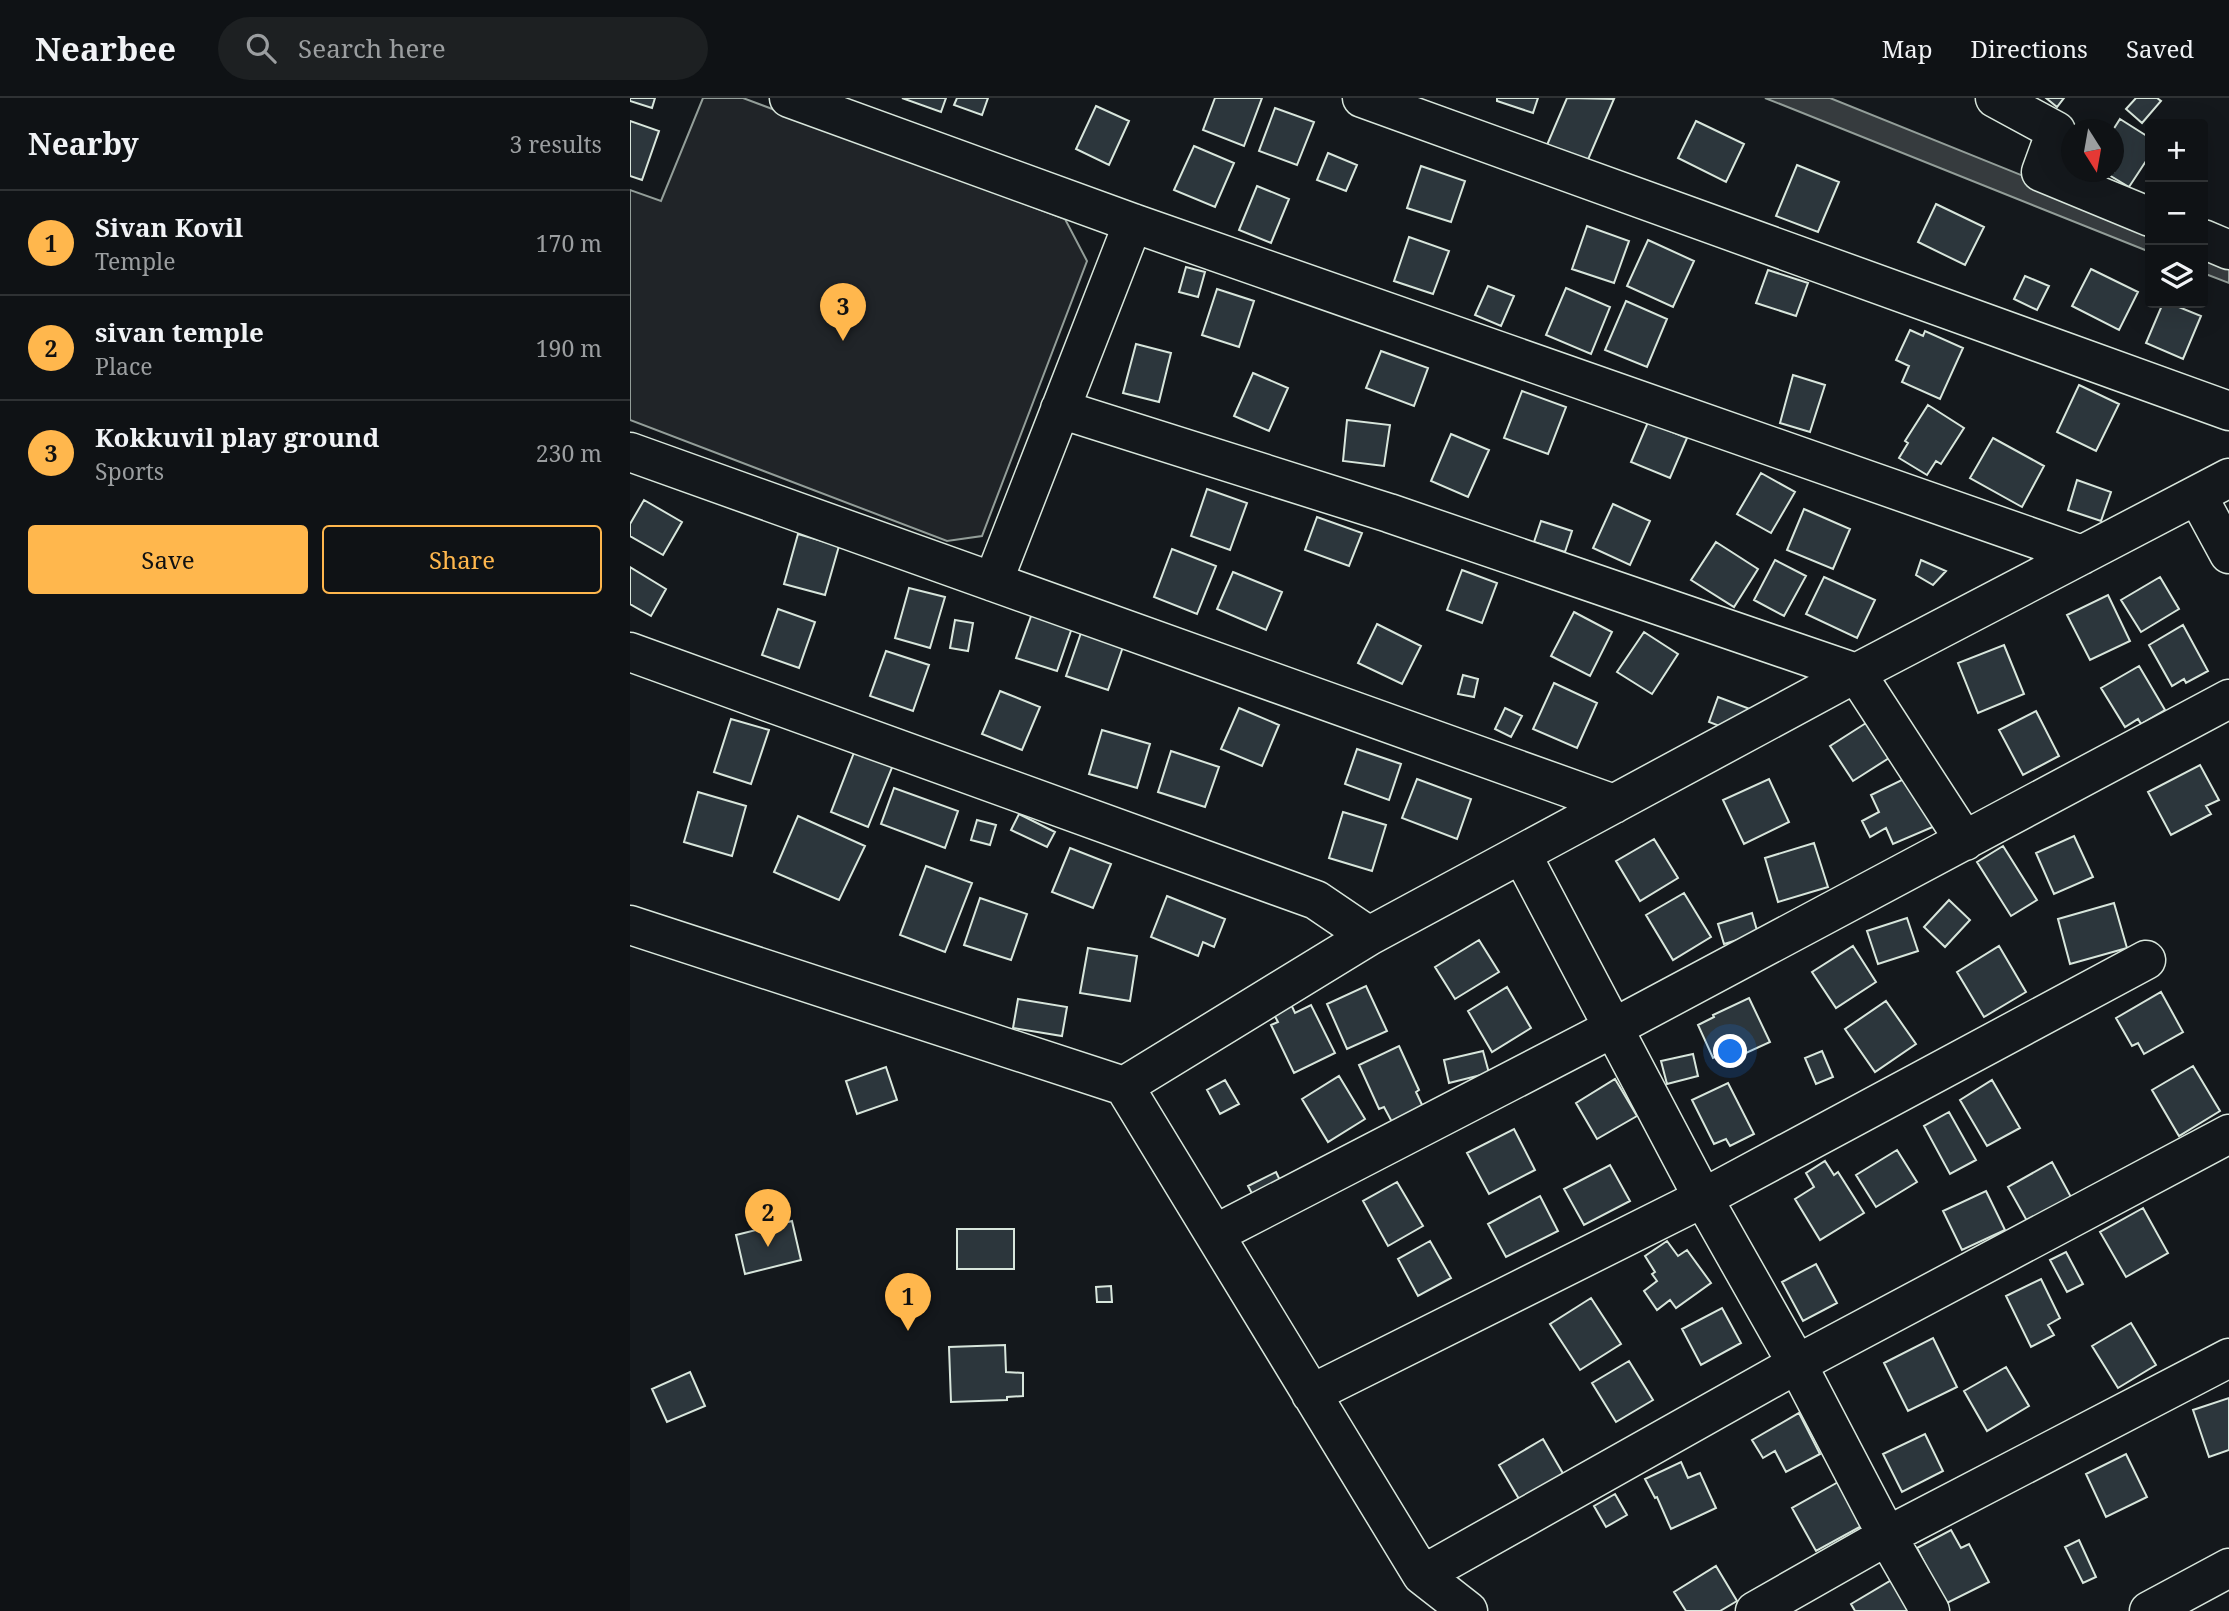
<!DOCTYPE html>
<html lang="en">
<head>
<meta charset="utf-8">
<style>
  :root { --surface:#0f1215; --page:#1d2022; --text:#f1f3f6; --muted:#9b9ea0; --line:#2f3234; --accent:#ffb74d }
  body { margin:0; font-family:"Noto Serif",serif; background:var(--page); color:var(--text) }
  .controls { position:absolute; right:21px; top:21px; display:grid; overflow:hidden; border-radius:7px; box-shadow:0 7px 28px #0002 }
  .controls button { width:63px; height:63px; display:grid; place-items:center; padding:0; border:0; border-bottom:2px solid var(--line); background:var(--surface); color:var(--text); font:35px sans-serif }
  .compass { position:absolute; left:1431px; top:21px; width:63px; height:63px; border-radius:50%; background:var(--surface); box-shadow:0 7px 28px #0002; rotate:169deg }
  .you { position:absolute; left:1101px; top:954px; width:24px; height:24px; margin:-18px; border:5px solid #fff; border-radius:50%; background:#1a73e8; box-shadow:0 0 0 10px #1a73e833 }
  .badge { display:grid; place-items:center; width:46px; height:46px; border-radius:50%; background:var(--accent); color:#111; font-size:23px; font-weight:700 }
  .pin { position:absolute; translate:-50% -58px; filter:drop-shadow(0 2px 4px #0008) }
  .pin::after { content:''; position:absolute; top:37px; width:24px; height:21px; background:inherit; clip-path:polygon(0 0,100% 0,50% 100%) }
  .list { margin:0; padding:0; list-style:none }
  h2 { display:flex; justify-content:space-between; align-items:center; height:91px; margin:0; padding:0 28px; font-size:30px }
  h2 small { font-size:23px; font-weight:400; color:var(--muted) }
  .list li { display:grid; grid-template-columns:46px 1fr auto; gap:21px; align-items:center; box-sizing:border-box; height:105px; padding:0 28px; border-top:2px solid var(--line) }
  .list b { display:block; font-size:26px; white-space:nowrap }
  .list p { margin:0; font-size:23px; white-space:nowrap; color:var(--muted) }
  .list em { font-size:23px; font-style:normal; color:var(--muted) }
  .actions { display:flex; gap:14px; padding:21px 28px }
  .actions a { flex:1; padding:16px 0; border:2px solid var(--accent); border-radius:7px; text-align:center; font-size:24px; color:var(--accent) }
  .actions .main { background:var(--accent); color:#111 }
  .icon { flex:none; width:38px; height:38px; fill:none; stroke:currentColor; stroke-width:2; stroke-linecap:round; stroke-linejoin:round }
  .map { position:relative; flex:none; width:1599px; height:1513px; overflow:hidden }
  header { display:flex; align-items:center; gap:42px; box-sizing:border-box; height:98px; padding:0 35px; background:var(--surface); border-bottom:2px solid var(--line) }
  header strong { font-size:33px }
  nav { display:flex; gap:38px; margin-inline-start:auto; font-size:24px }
  .search { width:490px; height:63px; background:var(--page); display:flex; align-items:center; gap:18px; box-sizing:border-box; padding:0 24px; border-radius:38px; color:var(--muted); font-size:26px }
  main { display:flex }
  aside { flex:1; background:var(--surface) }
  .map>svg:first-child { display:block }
</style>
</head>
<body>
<header>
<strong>Nearbee</strong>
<div class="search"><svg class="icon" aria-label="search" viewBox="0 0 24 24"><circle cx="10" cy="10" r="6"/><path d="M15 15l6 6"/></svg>Search here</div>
<nav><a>Map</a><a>Directions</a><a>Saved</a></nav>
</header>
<main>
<aside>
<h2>Nearby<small>3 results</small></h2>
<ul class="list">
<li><span class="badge">1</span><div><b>Sivan Kovil</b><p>Temple</p></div><em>170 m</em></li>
<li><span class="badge">2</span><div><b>sivan temple</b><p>Place</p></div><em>190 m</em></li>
<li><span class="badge">3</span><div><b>Kokkuvil play ground</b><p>Sports</p></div><em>230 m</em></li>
</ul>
<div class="actions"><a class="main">Save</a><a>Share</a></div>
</aside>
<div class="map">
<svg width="1599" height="1513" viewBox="0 0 1599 1513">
  <rect width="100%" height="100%" fill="#14181c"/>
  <path fill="#202428" stroke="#939e99" stroke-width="2" d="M73 0H113L435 121 457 163 352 438 317 443 0 322V92L31 103Z"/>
  <path fill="#363b3e" stroke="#939e99" stroke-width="2" d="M1135 0H1200L1520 129V154Z
    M1573 150 1599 160V185L1573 175Z"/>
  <path fill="#2c363c" stroke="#d8e6dc" stroke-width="2" d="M0 0H25L22 10 0 3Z
    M272 0H316L311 14Z
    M327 0H358L352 17 324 7Z
    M585 0H632L614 48 573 32Z
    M867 0H908L903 15 867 3Z
    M937 0 984 1 957 64 917 47Z
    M1416 0H1434L1427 9Z
    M1506 0H1527L1531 3 1512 25 1496 11Z
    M466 8 499 23 479 67 446 51Z
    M645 10 684 24 667 67 629 53Z
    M1490 21 1520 40V57L1499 89 1474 74H1484L1483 32Z
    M0 23 29 33 12 82 0 78Z
    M1066 23 1114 46 1096 84 1048 60Z
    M564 48 604 65 585 109 544 92Z
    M698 55 727 67 716 93 687 82Z
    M1167 67 1209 84 1188 134 1146 118Z
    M791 68 835 83 821 124 777 110Z
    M627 88 659 101 641 145 609 132Z
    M1306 106 1354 129 1335 167 1288 144Z
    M957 128 999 143 984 185 942 171Z
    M779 139 819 153 803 196 764 183Z
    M1018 142 1064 163 1043 209 997 188Z
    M556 169 575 174 568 199 549 194Z
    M1461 171 1508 194 1489 232 1442 208Z
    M1138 172 1178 185 1166 218 1126 205Z
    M1395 178 1419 188 1407 212 1384 201Z
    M858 188 884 198 871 228 845 217Z
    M936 190 980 209 961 256 916 237Z
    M587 191 624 203 609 249 572 237Z
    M996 203 1037 221 1017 269 975 252Z
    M1533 205H1539L1571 218 1553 261 1516 245Z
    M1280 232 1293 238 1295 233 1333 250 1310 301 1272 284 1279 268 1266 262Z
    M506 246 541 255 529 304 493 295Z
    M751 253 798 270 784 308 736 290Z
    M623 275 658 290 639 333 604 318Z
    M1163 277 1195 287 1180 334 1150 325Z
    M1449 287 1489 306 1466 353 1427 334Z
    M892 293 936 309 918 356 874 340Z
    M1298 307 1334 330 1311 366 1306 363 1297 377 1269 360 1278 345 1275 343Z
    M717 322 760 327 754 368 713 363Z
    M1018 324 1057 340 1040 380 1001 364Z
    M821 336 859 352 838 399 801 383Z
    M1363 340 1414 368 1392 409 1340 380Z
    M1131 375 1165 394 1141 435 1107 416Z
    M1447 382 1481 394 1471 423 1438 412Z
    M577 391 617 405 600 452 561 438Z
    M14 402 52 424 33 457 0 438V426Z
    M983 406 1020 423 1000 467 963 450Z
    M1174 411 1220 431 1203 471 1157 452Z
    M687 419 732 435 719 468 675 452Z
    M911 423 942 433 935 454 904 444Z
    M168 436 209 448 195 497 154 486Z
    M1086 444 1128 471 1104 509 1061 482Z
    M542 451 586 468 567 516 524 499Z
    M1145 462 1176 478 1154 518 1124 502Z
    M1291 462 1316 473 1303 487 1286 477Z
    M0 469 36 491 21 518 0 506Z
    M832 472 867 485 852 525 817 512Z
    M603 474 652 494 636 532 587 511Z
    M1194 479 1245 502 1227 540 1176 516Z
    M1530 479 1549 511 1511 534 1491 502Z
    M279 490 315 499 300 550 265 540Z
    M1478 497 1500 543 1460 562 1437 517Z
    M404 510 444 524 427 573 386 560Z
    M148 511 185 524 169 570 132 557Z
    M944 514 982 534 960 578 921 558Z
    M325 522 343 525 338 553 320 550Z
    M747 526 791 548 772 586 728 565Z
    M1553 527 1578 573 1556 585 1554 581 1542 588 1519 547Z
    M452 532 494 546 478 592 436 578Z
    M1014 534 1048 556 1022 596 987 574Z
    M1374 547 1394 596 1348 615 1328 565Z
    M256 553 299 567 283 613 240 598Z
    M1509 568 1535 612 1511 626 1508 621 1495 629 1471 590Z
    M833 577 848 581 844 599 828 596Z
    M924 585 967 605 947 650 903 631Z
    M370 593 410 609 392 652 352 636Z
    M1088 599 1128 614 1118 639 1079 624Z
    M609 610 649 627 632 668 591 651Z
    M875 610 892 618 881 639 865 631Z
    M1406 613 1429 658 1393 677 1369 632Z
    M101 621 139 632 121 686 84 674Z
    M1236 625 1259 660 1223 683 1200 648Z
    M472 632 520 646 507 690 459 676Z
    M727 651 771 666 759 702 715 686Z
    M225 652 263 667 238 729 201 714Z
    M541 653 589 669 575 709 528 694Z
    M1570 667 1589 702 1576 708 1581 716 1541 737 1518 694Z
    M1280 678 1305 728 1263 746 1256 730 1240 739 1232 723 1249 714 1241 697Z
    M787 681 841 701 827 741 772 720Z
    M1139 681 1159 724 1114 746 1093 702Z
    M264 690 328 713 315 750 251 726Z
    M68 694 116 708 102 758 54 744Z
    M713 714 756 727 742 773 699 760Z
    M389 716 425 734 417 749 381 732Z
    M168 718 235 748 209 802 144 774Z
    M347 722 366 727 360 747 341 742Z
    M1444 738 1463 779 1424 796 1406 755Z
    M1024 741 1048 780 1010 803 986 763Z
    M1184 745 1198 789 1148 804 1135 760Z
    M1373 748 1407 802 1381 818 1347 764Z
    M440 750 481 766 463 810 422 794Z
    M296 768 342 785 315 854 270 837Z
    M1054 795 1081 839 1043 862 1016 817Z
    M537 798 595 821 584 849 573 844 568 858 521 839Z
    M350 800 397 816 381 862 334 847Z
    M1319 802 1340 822 1315 849 1294 829Z
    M1484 805 1497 850 1440 866 1428 821Z
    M1122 815 1128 836 1094 846 1088 826Z
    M1277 820 1288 853 1248 866 1237 833Z
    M849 842 869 874 825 901 805 869Z
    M1223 848 1246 884 1206 910 1182 874Z
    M1369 848 1396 894 1354 919 1327 874Z
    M458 850 507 858 500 903 450 895Z
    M736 888 757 933 717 951 697 906Z
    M877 889 901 930 862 954 838 913Z
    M1531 894 1553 934 1514 956 1508 945 1502 948 1486 920Z
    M1119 900 1140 944 1103 961 1099 952 1083 960 1068 927 1084 919 1083 917Z
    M388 901 437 909 432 938 383 930Z
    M659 902 665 915 681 907 705 955 664 975 641 927 648 924 641 911Z
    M1256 903 1286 946 1245 974 1215 931Z
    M769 948 789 992 786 994 794 1011 763 1026 754 1009 749 1011 729 967Z
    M853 953 859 975 819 985 814 962Z
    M1192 953 1203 979 1186 986 1175 960Z
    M1063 956 1068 978 1037 986 1031 963Z
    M1563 968 1590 1013 1549 1038 1522 992Z
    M256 969 267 1002 227 1016 216 983Z
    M709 978 735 1021 698 1044 672 1001Z
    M985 981 1007 1018 967 1041 946 1005Z
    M595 982 609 1006 590 1016 577 992Z
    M1362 982 1390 1030 1357 1048 1330 1002Z
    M1098 985 1124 1036 1100 1048 1096 1041 1084 1046 1062 1002Z
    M1319 1014 1346 1062 1320 1076 1294 1028Z
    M884 1031 905 1072 859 1096 837 1055Z
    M1267 1052 1287 1084 1246 1109 1226 1077Z
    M1195 1063 1204 1077 1208 1074 1234 1115 1190 1142 1165 1101 1184 1089 1176 1075Z
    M1422 1064 1441 1099 1397 1123 1378 1089Z
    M980 1067 1000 1103 954 1127 934 1091Z
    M646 1074 655 1093 628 1107 618 1088Z
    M767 1084 793 1128 758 1148 733 1103Z
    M1356 1093 1375 1132 1332 1152 1313 1113Z
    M910 1098 928 1133 876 1159 858 1126Z
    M1513 1110 1538 1155 1496 1179 1470 1134Z
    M162 1123 171 1162 115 1176 106 1137Z
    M327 1131H384V1171H327Z
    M800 1143 821 1180 788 1198 768 1161Z
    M1037 1143 1048 1158 1057 1152 1081 1185 1046 1210 1040 1202 1027 1212 1014 1193 1027 1183 1022 1176 1025 1174 1015 1158Z
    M1436 1154 1453 1186 1437 1194 1420 1162Z
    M1186 1166 1207 1205 1173 1223 1152 1184Z
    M1411 1181 1430 1220 1418 1227 1424 1237 1401 1249 1376 1198Z
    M481 1188 482 1204H467L466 1189Z
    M961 1200 991 1246 950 1272 920 1226Z
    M1092 1210 1111 1245 1071 1267 1052 1231Z
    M1501 1225 1526 1267 1488 1290 1462 1248Z
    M1303 1240 1327 1289 1278 1313 1254 1265Z
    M375 1247 376 1274 393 1275V1298L377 1299V1302L321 1304 319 1249Z
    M999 1263 1023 1302 986 1324 962 1285Z
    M1376 1269 1399 1308 1357 1333 1334 1293Z
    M60 1274 75 1308 37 1324 22 1291Z
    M1599 1300V1352L1579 1359 1563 1312Z
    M1169 1315 1190 1356 1156 1374 1145 1353 1133 1360 1122 1342Z
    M1295 1336 1313 1373 1272 1394 1253 1356Z
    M913 1341 935 1379 892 1406 869 1367Z
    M1496 1356 1517 1399 1476 1419 1456 1376Z
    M1051 1364 1058 1380 1070 1375 1086 1410 1041 1431 1027 1399 1025 1400 1015 1381Z
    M1210 1383 1235 1426 1186 1453 1162 1410Z
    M985 1396 997 1417 976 1429 964 1408Z
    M1321 1432 1331 1450 1339 1446 1359 1484 1315 1506 1287 1450Z
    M1449 1442 1466 1479 1453 1485 1435 1449Z
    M1086 1468 1107 1503 1090 1513H1056L1044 1494Z
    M1265 1480 1281 1513H1225L1221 1506Z"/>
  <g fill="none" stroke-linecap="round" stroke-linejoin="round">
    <defs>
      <path id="minor" d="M159 0 503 125 1452 457
        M732 0 1599 313
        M1365 0 1426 33 1411 74 1520 119
        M1573 141 1599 152
        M430 311 759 415 1226 575 1335 743
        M0 354 984 706
        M1567 397 1599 456
        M363 484 503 125
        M0 554 686 802 739 838
        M892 757 1073 1100 1167 1266 1257 1438 1300 1513
        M0 827 494 988 792 1477 838 1513
        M494 988 739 838 1226 575 1599 380
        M585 1136 983 930 1599 601
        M681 1296 1073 1100 1516 862
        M792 1477 1167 1266 1599 1036
        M1125 1513 1257 1438 1599 1260
        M1519 1513 1599 1470"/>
    </defs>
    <use href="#minor" stroke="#d8e6dc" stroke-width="41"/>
    <use href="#minor" stroke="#14181c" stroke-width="38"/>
  </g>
</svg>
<div class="controls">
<button>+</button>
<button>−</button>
<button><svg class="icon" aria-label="layers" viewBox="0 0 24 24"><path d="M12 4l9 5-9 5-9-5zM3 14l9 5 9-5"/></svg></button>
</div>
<svg class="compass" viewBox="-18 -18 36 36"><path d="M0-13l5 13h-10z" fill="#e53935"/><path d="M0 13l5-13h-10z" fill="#9b9ea0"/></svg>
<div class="you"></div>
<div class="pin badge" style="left:278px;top:1233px">1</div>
<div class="pin badge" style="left:138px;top:1149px">2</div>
<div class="pin badge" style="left:213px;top:243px">3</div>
</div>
</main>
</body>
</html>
